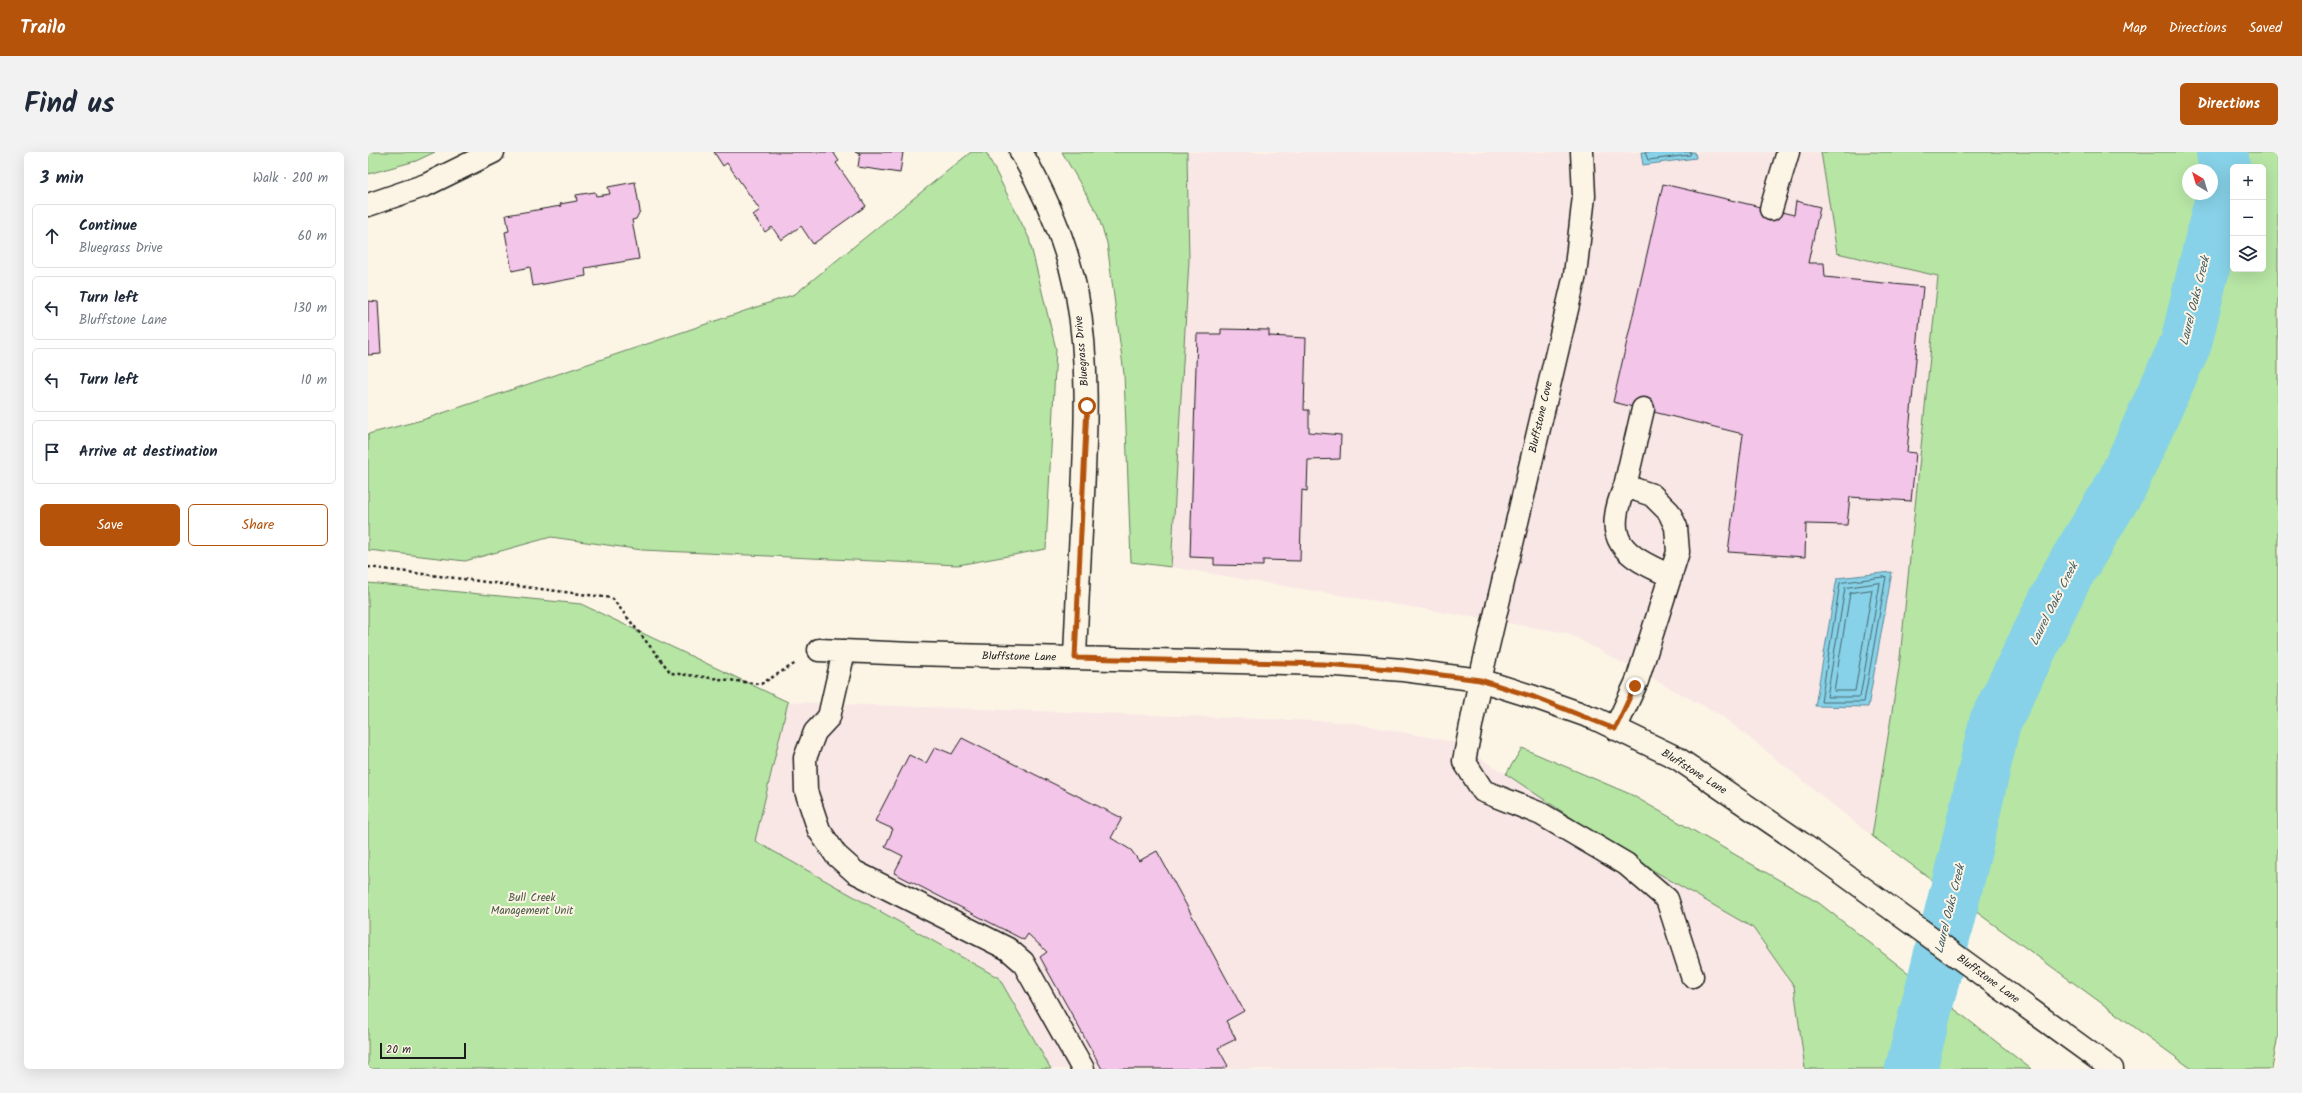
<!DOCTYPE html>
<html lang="en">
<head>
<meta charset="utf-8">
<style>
  :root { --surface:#fff; --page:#f2f2f3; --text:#1f2937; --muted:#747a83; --line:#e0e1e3; --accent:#b45309 }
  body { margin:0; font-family:Kalam,sans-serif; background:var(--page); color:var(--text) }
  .controls { position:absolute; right:12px; top:12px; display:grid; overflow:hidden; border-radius:6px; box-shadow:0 4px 16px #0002 }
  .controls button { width:36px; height:36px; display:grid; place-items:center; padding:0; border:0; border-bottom:1px solid var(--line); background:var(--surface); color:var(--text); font:20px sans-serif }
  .compass { position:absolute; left:1814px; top:12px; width:36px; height:36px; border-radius:50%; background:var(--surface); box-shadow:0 4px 16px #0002; rotate:322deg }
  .scale { position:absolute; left:12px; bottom:10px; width:86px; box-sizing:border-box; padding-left:4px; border:2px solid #1c1c1c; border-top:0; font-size:11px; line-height:14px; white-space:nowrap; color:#1c1c1c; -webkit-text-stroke:3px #fcf5e5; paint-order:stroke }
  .stop { position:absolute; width:12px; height:12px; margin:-9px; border:3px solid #b45309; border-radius:50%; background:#fff }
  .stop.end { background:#b45309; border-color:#fff; box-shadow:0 1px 4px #0008 }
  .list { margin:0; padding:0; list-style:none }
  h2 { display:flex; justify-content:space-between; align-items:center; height:52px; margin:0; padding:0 16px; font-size:17px }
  h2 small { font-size:13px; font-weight:400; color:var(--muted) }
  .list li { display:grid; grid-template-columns:26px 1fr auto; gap:12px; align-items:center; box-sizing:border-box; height:64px; margin:0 8px 8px; padding:0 8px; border:1px solid var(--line); border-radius:6px }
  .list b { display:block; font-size:15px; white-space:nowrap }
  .list p { margin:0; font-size:13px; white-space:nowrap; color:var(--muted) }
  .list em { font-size:13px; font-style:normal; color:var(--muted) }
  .actions { display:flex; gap:8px; padding:12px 16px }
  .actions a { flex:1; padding:9px 0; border:1px solid var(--accent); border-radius:6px; text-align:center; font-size:14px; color:var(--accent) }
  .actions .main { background:var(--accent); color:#fff }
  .icon { flex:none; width:22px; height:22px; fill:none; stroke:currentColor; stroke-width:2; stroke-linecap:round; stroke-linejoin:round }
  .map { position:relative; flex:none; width:1910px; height:917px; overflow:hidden; border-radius:6px }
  header { display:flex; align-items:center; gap:24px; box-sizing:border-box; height:56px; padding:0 20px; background:var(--accent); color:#fff }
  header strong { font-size:19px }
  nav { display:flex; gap:22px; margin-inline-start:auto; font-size:14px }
  .intro { display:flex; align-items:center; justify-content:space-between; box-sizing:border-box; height:96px; padding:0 24px }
  h1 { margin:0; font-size:28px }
  .button { padding:10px 18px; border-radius:6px; background:var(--accent); color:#fff; font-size:14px; font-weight:700 }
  main { display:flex; gap:24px; padding:0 24px }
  aside { flex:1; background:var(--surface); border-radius:6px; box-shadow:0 4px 16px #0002 }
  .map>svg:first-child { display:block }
</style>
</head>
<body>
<header>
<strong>Trailo</strong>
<nav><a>Map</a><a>Directions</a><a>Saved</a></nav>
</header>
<div class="intro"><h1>Find us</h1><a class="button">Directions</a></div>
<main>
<aside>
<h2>3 min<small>Walk · 200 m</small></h2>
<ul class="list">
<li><svg class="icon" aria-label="ahead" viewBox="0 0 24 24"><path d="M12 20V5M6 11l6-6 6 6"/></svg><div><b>Continue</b><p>Bluegrass Drive</p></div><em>60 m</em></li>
<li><svg class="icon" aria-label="left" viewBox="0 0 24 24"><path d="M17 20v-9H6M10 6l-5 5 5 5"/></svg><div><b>Turn left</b><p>Bluffstone Lane</p></div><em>130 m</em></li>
<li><svg class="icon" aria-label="left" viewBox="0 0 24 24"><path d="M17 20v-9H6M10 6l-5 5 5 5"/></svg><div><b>Turn left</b></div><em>10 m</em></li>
<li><svg class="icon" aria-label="arrive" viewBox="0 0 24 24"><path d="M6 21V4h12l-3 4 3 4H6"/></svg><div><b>Arrive at destination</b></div></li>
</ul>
<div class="actions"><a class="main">Save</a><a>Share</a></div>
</aside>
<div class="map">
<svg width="1910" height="917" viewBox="0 0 1910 917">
  <rect width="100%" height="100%" fill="#fcf5e5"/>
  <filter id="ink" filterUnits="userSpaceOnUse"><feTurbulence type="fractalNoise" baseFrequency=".025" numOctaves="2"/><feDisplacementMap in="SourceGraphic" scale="8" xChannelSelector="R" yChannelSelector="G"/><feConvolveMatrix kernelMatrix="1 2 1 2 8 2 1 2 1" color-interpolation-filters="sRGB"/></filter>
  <g filter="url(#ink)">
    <path fill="#f9e7e6" d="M819 0H1453L1470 101 1570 123 1531 516 1504 684 1354 564 1199 481 803 415 821 109Z
      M420 550 980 570 1086 590 1138 622 1262 705 1385 776 1426 834 1437 917H683L631 826 387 689Z"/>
    <path fill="#b6e5a4" stroke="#698060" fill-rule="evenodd" d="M0 0H67L48 9 0 22Z
      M603 0H618L661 86 688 197 678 397 590 413 274 398 183 385 97 409 0 398V282L54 268 427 142Z
      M694 0H819L821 109 803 415 763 410 756 222 739 91 729 61Z
      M1453 0H1910V883L1904 917H1824L1504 684 1531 516 1570 124 1469 101ZM1865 15H1895V117H1865ZM1820 18H1844V42H1820Z
      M0 431 213 452 420 550 387 689 631 826 683 917H0Z
      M1154 596 1262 642 1451 751 1663 917H1437L1426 834 1385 776 1262 705 1138 622Z"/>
    <path fill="#87d2e8" stroke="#5c8996" d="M1273 0H1327L1328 6 1275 13Z
      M1524 420 1500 555 1447 554 1469 426Z"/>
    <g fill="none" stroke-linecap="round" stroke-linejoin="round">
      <path stroke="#47656e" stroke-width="1" d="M1277 0 1280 8 1322 3 1323 0
        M1518 425 1496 550H1453L1472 431Z
        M1512 431 1492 545H1459L1477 436Z
        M1504 438 1487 539H1466L1482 441Z"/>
      <path stroke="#87d2e8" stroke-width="52" d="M1543 917 1597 702 1627 570 1698 425 1754 332 1818 191 1858 24 1854 0"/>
    </g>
    <path fill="#f3c5e9" stroke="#1c1c1c" d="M346 0H465L471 9 468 11 498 54 445 92 433 74 413 88 404 75 397 80 385 63 392 58 359 11 355 14Z
      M487 0H535L532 21 490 15 492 1Z
      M267 30 272 59 268 67 264 68 271 107 217 116 218 124 165 134 162 115 144 119 137 80 141 79 138 63 193 54 192 52 209 49 208 43 227 40 228 44 242 42 240 35Z
      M1295 32 1426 63 1428 49 1452 55 1440 111H1456L1457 125 1555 135 1539 300 1548 301 1543 349 1482 345 1479 373 1438 372 1437 405 1360 400 1375 282 1245 250Z
      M0 149 10 150 13 202 0 203Z
      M853 177 901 178V184L938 186 936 258H941V280L973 283 972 307 940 308 939 339 934 338 932 409 895 408V414L846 413V406L822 405 829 182H853Z
      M594 586 754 666 743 686 763 698 771 709 789 699 876 859 858 869 868 887 850 896 860 914 855 917H734L672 805 679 800 660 782 656 788 526 721 535 704 517 695 525 677 507 669 541 603 558 611 567 595 584 602Z"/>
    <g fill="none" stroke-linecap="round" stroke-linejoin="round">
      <defs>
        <path id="minor" d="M653 0C678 43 699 94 709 143 721 209 718 276 715 343 712 397 709 452 707 506
          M1214 0 1216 44 1207 123 1112 528 1096 609 1115 639 1173 662 1258 712 1299 747 1324 824
          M0 53 58 33 125 0
          M1403 57 1420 0
          M1257 334 1275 257
          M451 498 544 502 955 512 1035 518 1112 528 1166 545 1228 567 1309 606 1433 691 1744 917
          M476 499 461 565 447 580 437 606 438 639 451 678 468 703 487 720 640 797 655 810 715 917
          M1247 577 1269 529 1310 400 1308 375 1301 360 1284 343 1257 334C1234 388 1254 403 1303 424"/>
      </defs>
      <use href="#minor" stroke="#1c1c1c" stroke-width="25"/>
      <path stroke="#1c1c1c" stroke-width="2.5" stroke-dasharray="3 3" stroke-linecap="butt" d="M0 415 244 446 303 521 393 532 428 511"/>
      <use href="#minor" stroke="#fcf5e5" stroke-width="22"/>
    </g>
  </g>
  <g fill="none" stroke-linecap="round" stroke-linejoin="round" filter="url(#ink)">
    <path stroke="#b45309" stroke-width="5" d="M719 254 707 506 956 512 1035 518 1112 528 1166 545 1247 577 1267 534"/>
  </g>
  <g text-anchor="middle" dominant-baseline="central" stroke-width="4" stroke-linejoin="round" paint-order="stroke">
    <g font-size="11" fill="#1c1c1c" stroke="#fcf5e5">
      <text transform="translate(714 199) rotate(-95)">Bluegrass Drive</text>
      <text transform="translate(1173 265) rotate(-77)">Bluffstone Cove</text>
      <text transform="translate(651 505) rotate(1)">Bluffstone Lane</text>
      <text transform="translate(1326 620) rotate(32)">Bluffstone Lane</text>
      <text transform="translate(1620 827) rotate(36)">Bluffstone Lane</text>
    </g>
    <g font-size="11" fill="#4a5845" stroke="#fcf5e5">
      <text x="164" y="746">Bull Creek<tspan x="164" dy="13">Management Unit</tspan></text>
    </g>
    <g font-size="12" font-style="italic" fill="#415c63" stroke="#fcf5e5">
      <text transform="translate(1827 149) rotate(-76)">Laurel Oaks Creek</text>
      <text transform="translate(1686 452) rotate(-63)">Laurel Oaks Creek</text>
      <text transform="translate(1582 757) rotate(-76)">Laurel Oaks Creek</text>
    </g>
  </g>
</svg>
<div class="controls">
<button>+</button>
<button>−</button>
<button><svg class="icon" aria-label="layers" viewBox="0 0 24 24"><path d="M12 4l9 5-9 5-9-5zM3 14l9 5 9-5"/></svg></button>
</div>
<svg class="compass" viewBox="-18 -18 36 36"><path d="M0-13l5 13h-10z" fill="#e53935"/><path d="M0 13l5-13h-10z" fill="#747a83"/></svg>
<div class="scale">20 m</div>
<div class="stop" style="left:719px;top:254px"></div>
<div class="stop end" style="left:1267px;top:534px"></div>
</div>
</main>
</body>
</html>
